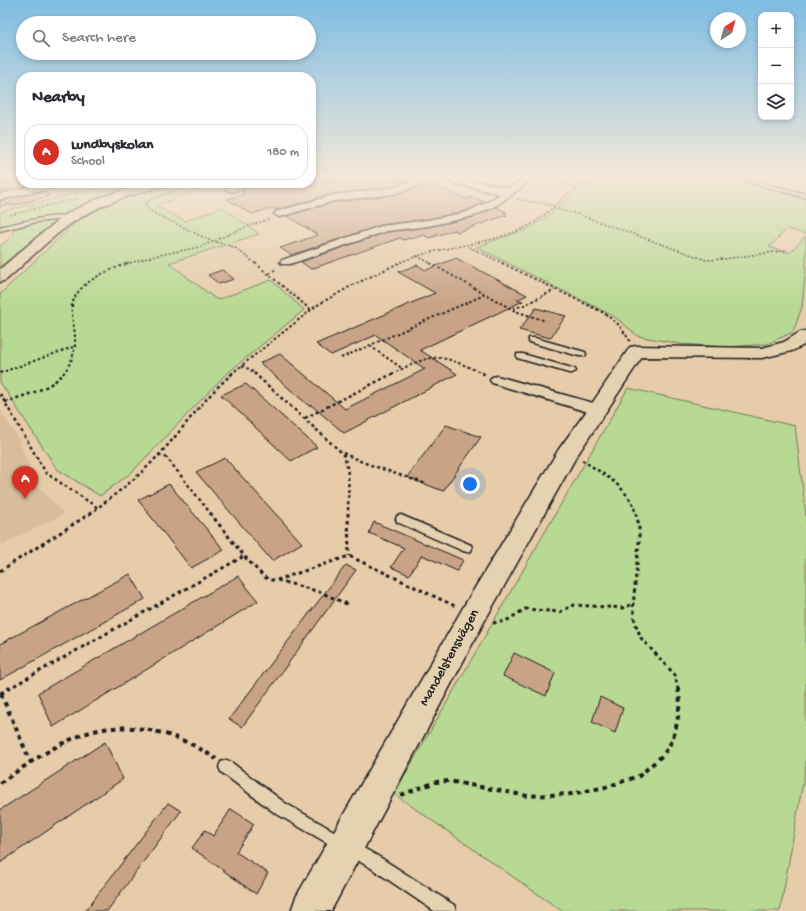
<!DOCTYPE html>
<html lang="en">
<head>
<meta charset="utf-8">
<style>
  :root { --surface:#fff; --page:#f7f7f7; --text:#2b2b33; --muted:#7c7c81; --line:#e1e1e2; --accent:#d93025 }
  body { margin:0; font-family:"Gochi Hand",sans-serif; background:var(--page); color:var(--text) }
  .controls { position:absolute; right:12px; top:12px; display:grid; overflow:hidden; border-radius:8px; box-shadow:0 2px 6px #0003 }
  .controls button { width:36px; height:36px; display:grid; place-items:center; padding:0; border:0; border-bottom:1px solid var(--line); background:var(--surface); color:var(--text); font:20px sans-serif }
  .compass { position:absolute; left:710px; top:12px; width:36px; height:36px; border-radius:50%; background:var(--surface); box-shadow:0 2px 6px #0003; rotate:36deg }
  .you { position:absolute; left:470px; top:484px; width:14px; height:14px; margin:-10px; border:3px solid #fff; border-radius:50%; background:#1a73e8; box-shadow:0 0 0 6px #1a73e833 }
  .badge { display:grid; place-items:center; width:26px; height:26px; border-radius:50%; background:var(--accent); color:#fff; font-size:13px; font-weight:700 }
  .pin { position:absolute; translate:-50% -33px; filter:drop-shadow(0 1px 2px #0008) }
  .pin::after { content:''; position:absolute; top:21px; width:14px; height:12px; background:inherit; clip-path:polygon(0 0,100% 0,50% 100%) }
  .list { margin:0; padding:0; list-style:none }
  h2 { display:flex; justify-content:space-between; align-items:center; height:52px; margin:0; padding:0 16px; font-size:17px }
  h2 small { font-size:13px; font-weight:400; color:var(--muted) }
  .list li { display:grid; grid-template-columns:26px 1fr auto; gap:12px; align-items:center; box-sizing:border-box; height:56px; margin:0 8px 8px; padding:0 8px; border:1px solid var(--line); border-radius:16px }
  .list b { display:block; font-size:15px; white-space:nowrap }
  .list p { margin:0; font-size:13px; white-space:nowrap; color:var(--muted) }
  .list em { font-size:13px; font-style:normal; color:var(--muted) }
  .icon { flex:none; width:22px; height:22px; fill:none; stroke:currentColor; stroke-width:2; stroke-linecap:round; stroke-linejoin:round }
  .map { position:relative; flex:none; width:806px; height:911px; overflow:hidden }
  .search { position:absolute; background:var(--surface); box-shadow:0 2px 6px #0003; left:16px; top:16px; width:300px; height:44px; display:flex; align-items:center; gap:10px; box-sizing:border-box; padding:0 14px; border-radius:22px; color:var(--muted); font-size:15px }
  .panel { position:absolute; background:var(--surface); box-shadow:0 2px 6px #0003; left:16px; top:72px; width:300px; height:116px; border-radius:16px }
  .map>svg:first-child { display:block }
</style>
</head>
<body>
<div class="map">
<svg width="806" height="911" viewBox="0 0 806 911">
  <rect width="100%" height="100%" fill="#e6cca9"/>
  <filter id="ink" filterUnits="userSpaceOnUse"><feTurbulence type="fractalNoise" baseFrequency=".025" numOctaves="2"/><feDisplacementMap in="SourceGraphic" scale="8" xChannelSelector="R" yChannelSelector="G"/><feConvolveMatrix kernelMatrix="1 2 1 2 8 2 1 2 1" color-interpolation-filters="sRGB"/></filter>
  <g filter="url(#ink)">
    <path fill="#d9bd9b" d="M0 410 18 438 35 483 64 514 0 546Z"/>
    <path fill="#b8d993" stroke="#6a7a58" d="M608 177H726L806 199V234L787 229 769 247 789 253 806 236V268L802 307 793 332 767 344 728 347 680 344 638 336 615 317 476 247 527 229 547 217 581 188Z
      M119 183H140L102 196 63 215 0 267V246C7 241 13 237 14 228L9 225H0V212Z
      M169 183H206L204 187 156 206 185 221 222 207 259 234 169 263 217 300 271 280 304 310 224 376 131 473 100 496 57 469 0 382V294L77 221 118 199Z
      M628 388 795 426 806 516V765L780 911H562L394 794Z"/>
    <path fill="#c9a386" stroke="#1c1c1c" d="M0 177H3L10 183 21 181V183L36 184 0 192Z
      M320 177H397L407 181 392 187 333 194 276 210 273 208 252 214 227 199 245 194 241 191 254 186 258 183H333Z
      M434 185 467 199 472 197 484 202 467 211 428 219 381 225 291 255 280 248 318 235 287 216 334 202 394 195 419 187 423 188Z
      M44 191 50 196 11 206 9 204 0 207V201Z
      M496 207 507 212 504 213 507 215 458 232 454 230 429 238 424 235 411 239 409 238 404 240 400 238 311 269 301 262 387 232 428 227 474 217Z
      M456 258 527 295 517 300 523 301 420 350 457 374 344 433 311 405 309 406 260 363 280 354 345 409 425 369 376 335 331 355 316 344 435 293 398 272 417 265 426 270Z
      M222 270 234 279 219 284 208 275Z
      M536 308 566 316 550 338 519 330Z
      M246 384 317 447 291 461 221 395Z
      M446 425 481 437 443 491 407 477Z
      M225 458 302 543 272 561 196 472Z
      M169 484 224 550 191 568 138 500Z
      M374 522 463 560 457 571 422 555 409 575 391 567 404 548 369 533Z
      M346 565 356 570 242 727 229 719Z
      M130 574 145 599 0 680V644Z
      M238 576 258 601 53 727 38 693Z
      M514 653 555 673 546 696 503 676Z
      M600 697 623 708 615 733 592 722Z
      M105 742 123 779 0 863V810Z
      M168 803 181 811 107 911H85Z
      M231 809 254 824 236 852 268 873 256 894 192 848 205 830 213 836Z"/>
    <g fill="none" stroke-linecap="round" stroke-linejoin="round">
      <defs>
        <path id="service" d="M733 177H740L806 194V198Z
          M72 215 75 217 74 218 36 222 0 231V227C24 221 47 216 72 215Z
          M529 338H535L585 352 586 354 585 356H579L529 342Z
          M517 354H523L575 369 576 371 572 373H569L517 358Z
          M401 515 471 545 472 548 471 551 467 552 463 551 397 522 396 519 397 516Z
          M226 760 231 762 285 803 381 858 454 905 456 911H434L371 868 275 813 221 772 219 767 221 762Z"/>
        <path id="minor" d="M424 177H437L435 179 394 194 334 201 279 217 274 214 275 212 333 195 392 188Z
          M522 180 525 181 527 183 525 185 497 205 474 216 428 226 387 231 290 264H282L280 262 282 260 381 226 428 220 467 212 489 201Z
          M46 183H63L61 185 0 200V194Z
          M241 183H256L254 185 231 192 226 189 228 187Z
          M497 376 604 406 606 410 604 414 598 415 492 383 490 380 492 377Z"/>
        <path id="tertiary" d="M439 177H459L512 189 514 192 512 195 508 196 441 180Z
          M144 183H165L163 186C134 194 104 202 78 219 51 236 29 260 6 280L0 282V269L40 235 68 213 99 198Z
          M806 331V344L792 351 762 358 642 357 576 457 484 622 331 911H291L296 897 464 606 559 449 591 405 630 347 636 346 762 348 784 342 800 332Z"/>
      </defs>
      <use href="#service" stroke="#1c1c1c" stroke-width="3"/>
      <use href="#minor" stroke="#1c1c1c" stroke-width="3"/>
      <use href="#tertiary" stroke="#1c1c1c" stroke-width="3"/>
      <path stroke="#1c1c1c" stroke-width="1.5" stroke-dasharray="2 2" stroke-linecap="butt" d="M545 177 577 188
        M0 182 21 177
        M198 183 150 200 144 205 150 211 209 240 234 247 256 264
        M211 183 221 187
        M517 199 556 206
        M553 208 577 214 706 260 724 259 788 250
        M10 215 79 198
        M469 247 505 264
        M417 256 432 264
        M126 264 159 255 200 247 246 227 270 219
        M397 264C437 245 485 247 526 227 547 217 559 198 578 188 585 183 595 181 603 177"/>
      <path stroke="#1c1c1c" stroke-width="2" stroke-dasharray="2.5 2.5" stroke-linecap="butt" d="M255 263 311 310
        M430 263 515 311 546 321
        M502 263 604 313 619 325 630 341
        M269 274 277 268
        M513 308 522 306 555 290
        M370 346 403 369
        M341 358 484 295
        M242 366 249 369 255 374
        M0 373 76 346
        M63 374C74 360 77 346 74 328 73 321 71 313 72 306 76 282 109 270 129 263
        M231 374 316 306 351 286 399 263
        M392 374C404 368 418 360 432 358 449 356 469 368 485 374"/>
      <path stroke="#1c1c1c" stroke-width="2.5" stroke-dasharray="3 3" stroke-linecap="butt" d="M254 373 342 453C351 468 348 496 348 514
        M482 373 486 375
        M0 394 46 473 98 508
        M5 402C25 395 49 390 64 373
        M305 418 394 373
        M343 453 362 462 426 484
        M159 455 167 458 211 514
        M582 460C603 474 629 487 636 514
        M90 514C111 497 134 481 153 461 181 433 202 399 233 373"/>
      <path stroke="#1c1c1c" stroke-width="3" stroke-dasharray="3.5 3.5" stroke-linecap="butt" d="M210 513 244 556 262 575 269 580H277L320 592 349 605
        M348 513 349 556
        M636 513 639 526V541L633 607 635 622 641 638 675 675 678 689
        M0 571 91 513
        M277 580 349 556 455 606
        M493 623 506 621 525 609 560 612 574 605 624 608 634 603
        M8 689 244 556"/>
      <path stroke="#1c1c1c" stroke-width="4" stroke-dasharray="4.5 4.5" stroke-linecap="butt" d="M0 694 10 688
        M1 694 31 763
        M0 783C25 766 51 747 79 736 125 717 178 732 216 759
        M401 795 436 782 449 781 528 796 571 794 606 787 639 776 664 754 672 741 677 723 680 702 678 688"/>
      <use href="#service" fill="#e4d2b0" fill-rule="evenodd"/>
      <use href="#minor" fill="#e4d2b0" fill-rule="evenodd"/>
      <use href="#tertiary" fill="#e4d2b0" fill-rule="evenodd"/>
    </g>
  </g>
  <linearGradient id="sky" x2="0" y2="1"><stop stop-color="#7ebde4"/><stop offset="0.58" stop-color="#f4e8d8"/><stop offset="1" stop-color="#f4e8d8" stop-opacity="0"/></linearGradient>
  <rect width="806" height="304" fill="url(#sky)"/>
  <g text-anchor="middle" dominant-baseline="central" stroke-width="3" stroke-linejoin="round" paint-order="stroke">
    <g font-size="14" fill="#1c1c1c" stroke="#e4d2b0">
      <text transform="translate(450 658) rotate(-61)">Mandelstensvägen</text>
    </g>
  </g>
</svg>
<div class="controls">
<button>+</button>
<button>−</button>
<button><svg class="icon" aria-label="layers" viewBox="0 0 24 24"><path d="M12 4l9 5-9 5-9-5zM3 14l9 5 9-5"/></svg></button>
</div>
<svg class="compass" viewBox="-18 -18 36 36"><path d="M0-13l5 13h-10z" fill="#e53935"/><path d="M0 13l5-13h-10z" fill="#7c7c81"/></svg>
<div class="you"></div>
<div class="pin badge" style="left:25px;top:499px">A</div>
<div class="search"><svg class="icon" aria-label="search" viewBox="0 0 24 24"><circle cx="10" cy="10" r="6"/><path d="M15 15l6 6"/></svg>Search here</div>
<section class="panel">
<h2>Nearby<small></small></h2>
<ul class="list">
<li><span class="badge">A</span><div><b>Lundbyskolan</b><p>School</p></div><em>180 m</em></li>
</ul>
</section>
</div>
</body>
</html>
